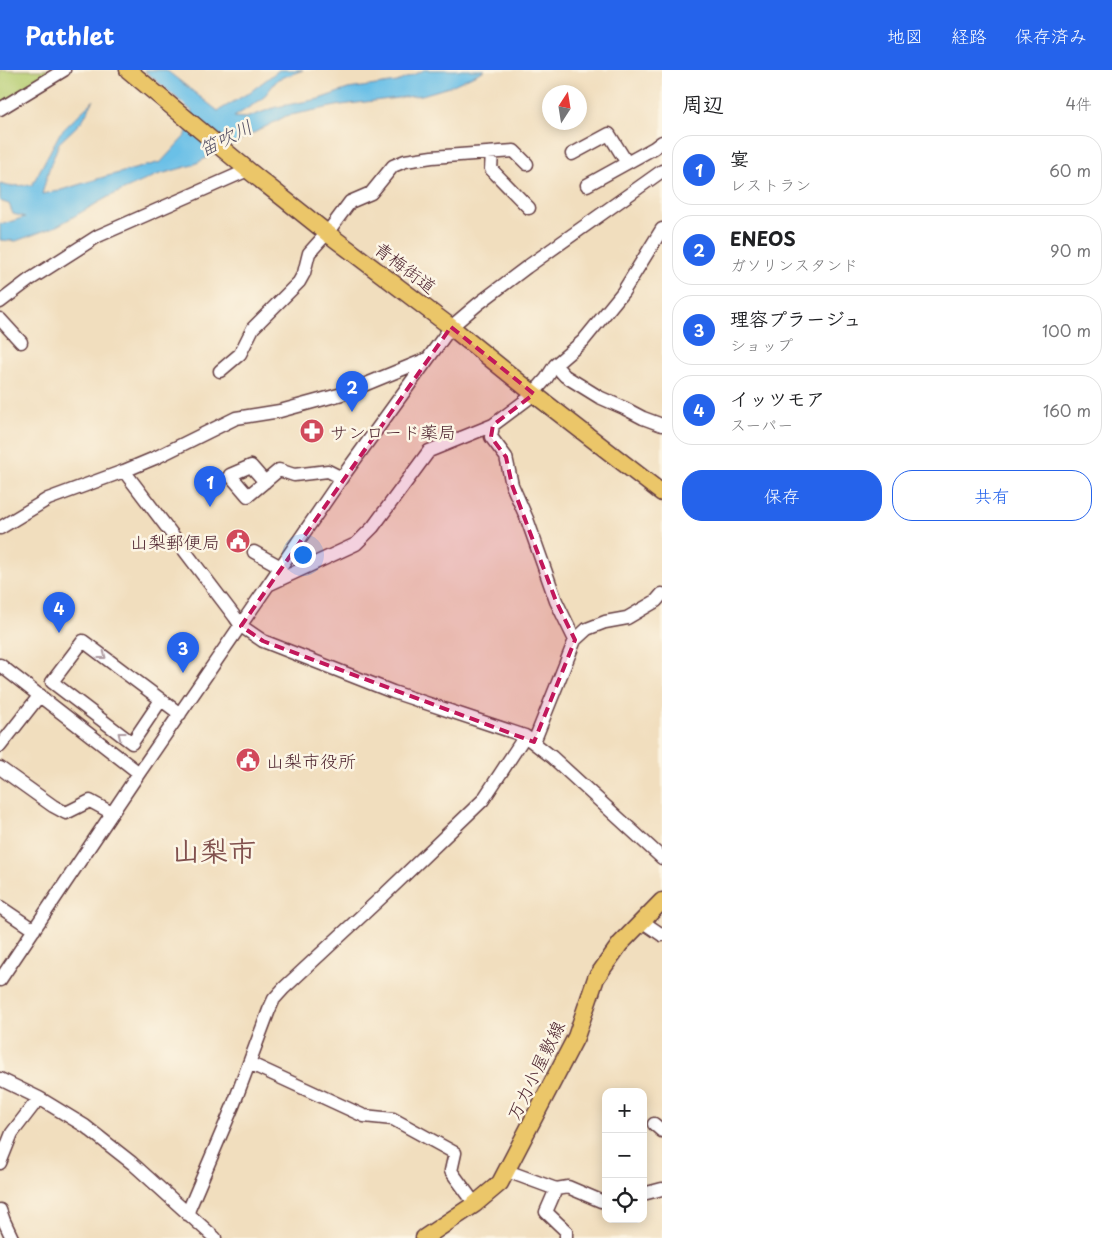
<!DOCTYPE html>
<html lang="ja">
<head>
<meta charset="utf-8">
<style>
  :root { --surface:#fff; --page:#f6f6f6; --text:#202124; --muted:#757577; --line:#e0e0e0; --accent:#2563eb }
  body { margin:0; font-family:"Playpen Sans","Klee One",sans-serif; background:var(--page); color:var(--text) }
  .controls { position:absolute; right:15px; bottom:15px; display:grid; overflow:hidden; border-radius:10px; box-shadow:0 2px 12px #0003 }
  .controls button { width:45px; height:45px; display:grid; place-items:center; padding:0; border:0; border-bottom:1px solid var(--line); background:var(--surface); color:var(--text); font:25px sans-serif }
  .compass { position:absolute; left:542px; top:15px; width:45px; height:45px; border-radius:50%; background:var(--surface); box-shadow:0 2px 12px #0003; rotate:12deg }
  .you { position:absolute; left:302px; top:484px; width:18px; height:18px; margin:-12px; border:4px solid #fff; border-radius:50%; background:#1a73e8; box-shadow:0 0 0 8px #1a73e833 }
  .badge { display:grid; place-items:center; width:32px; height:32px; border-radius:50%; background:var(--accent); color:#fff; font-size:16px; font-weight:700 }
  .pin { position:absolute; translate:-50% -41px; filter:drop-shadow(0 1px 2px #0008) }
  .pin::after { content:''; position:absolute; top:26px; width:18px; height:15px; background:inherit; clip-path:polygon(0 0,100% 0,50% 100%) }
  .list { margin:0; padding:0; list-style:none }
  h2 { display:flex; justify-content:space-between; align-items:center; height:65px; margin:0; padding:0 20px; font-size:21px }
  h2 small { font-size:16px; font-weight:400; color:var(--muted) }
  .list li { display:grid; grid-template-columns:32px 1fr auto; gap:15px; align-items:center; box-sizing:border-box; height:70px; margin:0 10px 10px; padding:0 10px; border:1px solid var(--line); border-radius:20px }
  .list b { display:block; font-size:19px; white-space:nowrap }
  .list p { margin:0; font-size:16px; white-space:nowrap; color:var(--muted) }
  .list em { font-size:16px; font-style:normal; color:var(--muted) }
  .actions { display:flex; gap:10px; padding:15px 20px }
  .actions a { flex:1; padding:11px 0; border:1px solid var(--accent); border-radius:20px; text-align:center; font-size:18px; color:var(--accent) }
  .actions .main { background:var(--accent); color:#fff }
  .icon { flex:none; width:28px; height:28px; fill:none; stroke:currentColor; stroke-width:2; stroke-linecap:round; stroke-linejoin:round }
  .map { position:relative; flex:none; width:662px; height:1168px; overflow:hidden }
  header { display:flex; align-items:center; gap:30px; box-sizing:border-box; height:70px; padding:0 25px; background:var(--accent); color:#fff }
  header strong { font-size:24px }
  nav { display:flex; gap:28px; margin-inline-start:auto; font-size:18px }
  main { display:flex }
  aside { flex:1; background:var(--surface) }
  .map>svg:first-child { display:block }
</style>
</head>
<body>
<header>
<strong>Pathlet</strong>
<nav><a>地図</a><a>経路</a><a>保存済み</a></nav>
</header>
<main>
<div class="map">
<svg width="662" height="1168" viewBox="0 0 662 1168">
  <rect width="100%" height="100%" fill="#fcf5e5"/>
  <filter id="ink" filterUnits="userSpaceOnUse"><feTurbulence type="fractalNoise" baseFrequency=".02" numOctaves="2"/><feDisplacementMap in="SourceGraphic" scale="10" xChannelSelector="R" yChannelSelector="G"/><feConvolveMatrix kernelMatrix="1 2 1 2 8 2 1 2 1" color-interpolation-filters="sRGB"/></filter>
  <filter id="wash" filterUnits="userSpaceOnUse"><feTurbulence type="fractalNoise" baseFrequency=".0096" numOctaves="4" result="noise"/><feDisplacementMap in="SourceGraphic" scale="20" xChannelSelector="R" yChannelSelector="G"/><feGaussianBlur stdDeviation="1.12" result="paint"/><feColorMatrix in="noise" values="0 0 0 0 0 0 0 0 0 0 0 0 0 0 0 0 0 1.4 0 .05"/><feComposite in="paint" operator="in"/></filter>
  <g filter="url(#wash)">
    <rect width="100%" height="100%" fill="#f1debe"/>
    <path fill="#b6cd72" stroke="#80764e" d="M0 0H63L0 38Z"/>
    <path fill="#6bc0e7" stroke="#5a7089" d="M144 0H166L218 41 250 22 279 0H303L278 9 262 29 234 47 246 48 276 37 319 29 348 19 397 12 424 0H485L449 17 422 25 341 35 286 46 193 95 157 105 108 127 57 156 16 171 0 170V153L3 154 25 147 13 144 9 134 0 131V114L8 116 32 115 60 63 94 30 82 51 59 73 49 99 42 124 58 121 104 107 161 92 186 65 192 41Z"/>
  </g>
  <g filter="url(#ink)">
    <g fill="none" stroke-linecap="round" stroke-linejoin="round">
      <defs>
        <path id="minor" d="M0 39 64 0
          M492 83 491 99 529 138
          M572 84 609 64 627 93
          M587 115 654 78 662 72
          M0 232 29 210 98 166 248 100
          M0 249 21 272
          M555 295 565 306 599 327 624 338 643 348 662 355
          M220 301 240 284 253 258 299 212 304 203 309 183 327 163 350 132 371 123 393 96 405 91 432 87 514 81 527 94
          M124 401 235 547 241 556 263 571 393 622 525 666 552 687 662 788
          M265 412 251 396 230 405 248 426 279 400 294 405 328 401 338 406H343
          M0 458 48 429 124 401 155 388 236 348 280 341 342 324 427 289
          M254 482 281 497
          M270 514 356 474 373 457 429 381 493 355
          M575 570 556 531 527 449 512 415 506 387 491 367 493 355 529 328 546 309 555 295 583 271 623 222 662 159
          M0 595 139 703
          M161 630 132 673 52 612 83 571 180 644
          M534 672 575 570 587 559 605 552 627 548 656 531 662 524
          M0 676 40 625
          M0 698 53 736 66 743 90 731 112 743
          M0 837 34 860
          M643 852 662 865
          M0 910 139 703 343 406 451 257 478 234 527 197 662 101
          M249 993 364 1046 393 1049 455 1083 451 1101 475 1134
          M0 1009 39 1028 85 1056 132 1093 215 1168
          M654 1054 662 1061
          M0 1093 12 1063 39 1028
          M507 1101 556 1119 546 1142 566 1161V1168
          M556 1119 568 1117 601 1131H606
          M643 1124 662 1119
          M0 1140 4 1151 12 1168
          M187 1144 233 1036 269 940 274 929 284 918 384 825 483 730 525 666"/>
        <path id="major" d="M128 0 248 100 327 163 451 257 534 324 662 423
          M424 1168 475 1134 500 1113 576 967 596 908 620 874 662 831"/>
      </defs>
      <use href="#minor" stroke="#633c41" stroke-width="15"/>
      <use href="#major" stroke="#633c41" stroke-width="19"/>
      <use href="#minor" stroke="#fff" stroke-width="12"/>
      <use href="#major" stroke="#ebc669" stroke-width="16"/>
    </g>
    <defs><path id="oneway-chevron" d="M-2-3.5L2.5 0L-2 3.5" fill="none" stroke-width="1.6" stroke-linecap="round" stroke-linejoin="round" transform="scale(1.25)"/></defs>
    <g stroke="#ae9aa0">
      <use href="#oneway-chevron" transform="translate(103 586) rotate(37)"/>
      <use href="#oneway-chevron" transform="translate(121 665) rotate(-142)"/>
    </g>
  </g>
  <path fill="#c2185b" fill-opacity="0.2" stroke="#c2185b" stroke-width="4" stroke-dasharray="10 6" stroke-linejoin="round" d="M451 257 534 324 493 355 491 367 506 387 512 415 556 531 575 570 534 672 263 571 241 556Z"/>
  <defs>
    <symbol id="pharmacy-disc" viewBox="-11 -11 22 22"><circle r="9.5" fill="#d1495b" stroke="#fcf5e5"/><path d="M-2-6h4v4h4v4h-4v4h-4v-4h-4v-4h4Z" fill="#fff"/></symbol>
    <symbol id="civic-disc" viewBox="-11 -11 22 22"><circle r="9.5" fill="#d1495b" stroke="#fcf5e5"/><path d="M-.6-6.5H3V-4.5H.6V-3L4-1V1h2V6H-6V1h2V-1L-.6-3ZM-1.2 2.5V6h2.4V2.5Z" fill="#fff"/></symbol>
  </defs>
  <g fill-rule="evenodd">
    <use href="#pharmacy-disc" x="298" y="347" width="28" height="28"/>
    <use href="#civic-disc" x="224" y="457" width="28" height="28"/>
    <use href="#civic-disc" x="234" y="676" width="28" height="28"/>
  </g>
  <g text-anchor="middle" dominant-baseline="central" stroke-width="5" stroke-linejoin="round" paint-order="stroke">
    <g font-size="18" fill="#4a1f2b" stroke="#fcf5e5">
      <text transform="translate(406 197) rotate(37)">青梅街道</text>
      <text transform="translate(535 1000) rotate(-64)">万力小屋敷線</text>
    </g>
    <g font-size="18" fill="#4a1f2b" stroke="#fcf5e5" text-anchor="start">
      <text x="330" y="361">サンロード薬局</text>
      <text x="220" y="471" text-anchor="end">山梨郵便局</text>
      <text x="266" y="690">山梨市役所</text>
    </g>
    <g font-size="19" font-style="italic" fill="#544f63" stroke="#fcf5e5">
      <text transform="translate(225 67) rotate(-26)">笛吹川</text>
    </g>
    <g font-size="28" font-weight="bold" fill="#81514e" stroke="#fcf5e5">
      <text x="214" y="779">山梨市</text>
    </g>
  </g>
</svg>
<div class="controls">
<button>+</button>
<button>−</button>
<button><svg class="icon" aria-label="locate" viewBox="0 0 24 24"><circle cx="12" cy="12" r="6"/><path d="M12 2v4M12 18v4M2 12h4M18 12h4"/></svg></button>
</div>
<svg class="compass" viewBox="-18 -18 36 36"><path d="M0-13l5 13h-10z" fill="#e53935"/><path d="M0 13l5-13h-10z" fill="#757577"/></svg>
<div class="you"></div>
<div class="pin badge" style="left:210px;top:437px">1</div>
<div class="pin badge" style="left:352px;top:342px">2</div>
<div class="pin badge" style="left:183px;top:603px">3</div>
<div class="pin badge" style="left:59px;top:563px">4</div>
</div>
<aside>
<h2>周辺<small>4件</small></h2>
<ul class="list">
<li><span class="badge">1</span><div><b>宴</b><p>レストラン</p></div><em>60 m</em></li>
<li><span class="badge">2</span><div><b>ENEOS</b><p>ガソリンスタンド</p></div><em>90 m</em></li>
<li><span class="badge">3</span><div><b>理容プラージュ</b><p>ショップ</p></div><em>100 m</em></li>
<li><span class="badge">4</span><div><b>イッツモア</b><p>スーパー</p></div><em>160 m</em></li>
</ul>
<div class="actions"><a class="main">保存</a><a>共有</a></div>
</aside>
</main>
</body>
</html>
